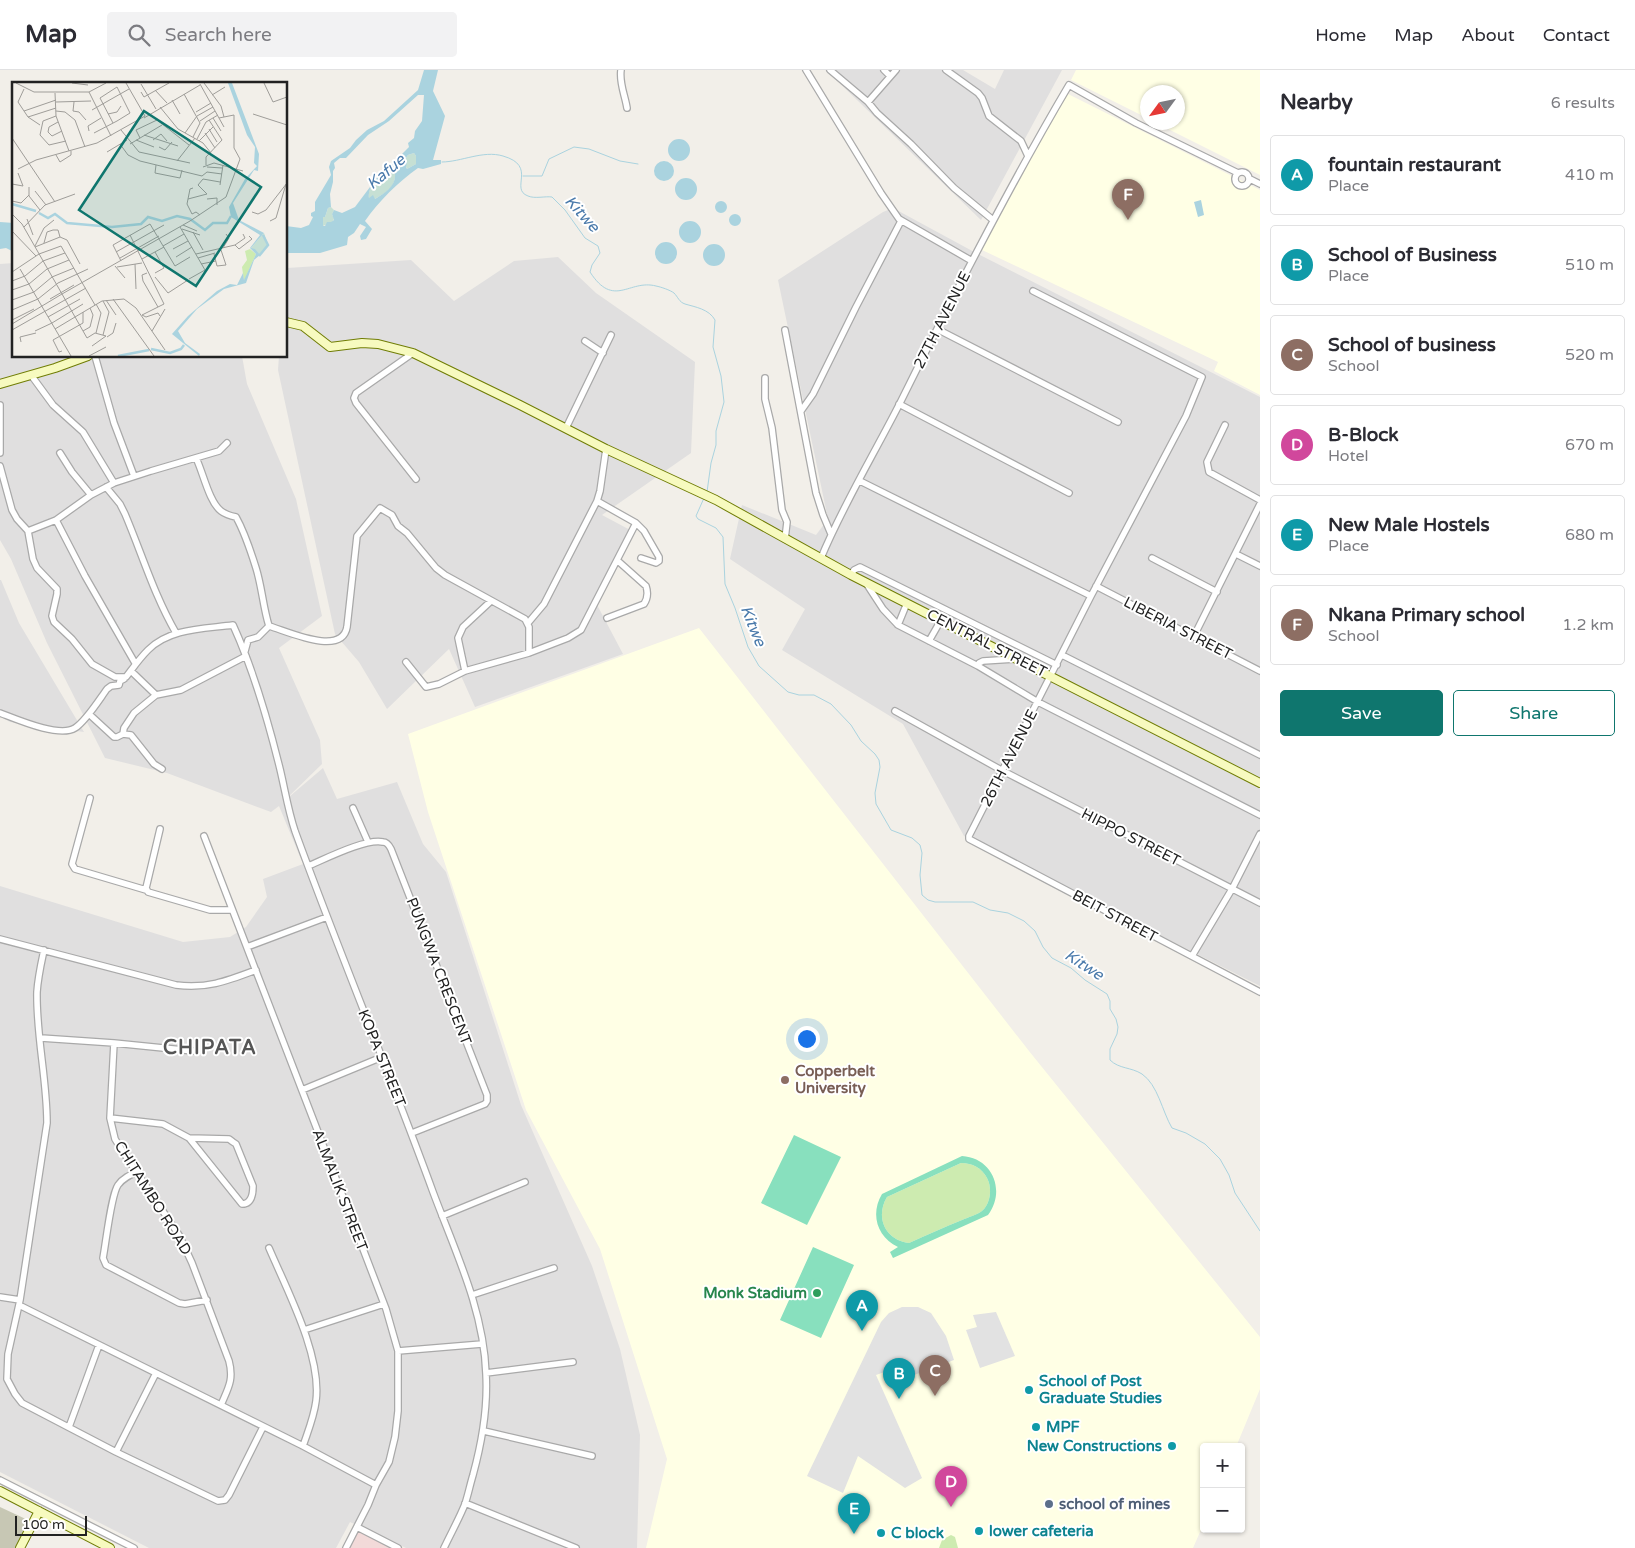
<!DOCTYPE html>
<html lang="en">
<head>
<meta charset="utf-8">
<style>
  :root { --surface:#fff; --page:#f2f2f3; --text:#2b2b33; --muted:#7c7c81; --line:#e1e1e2; --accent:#0f766e }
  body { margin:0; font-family:"Varela Round",sans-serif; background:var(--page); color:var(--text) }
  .controls { position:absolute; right:15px; bottom:15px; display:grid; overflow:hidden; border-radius:5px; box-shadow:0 1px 4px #0004 }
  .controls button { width:45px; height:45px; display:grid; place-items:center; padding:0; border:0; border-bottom:1px solid var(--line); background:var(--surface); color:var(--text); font:25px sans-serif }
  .compass { position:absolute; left:1140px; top:15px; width:45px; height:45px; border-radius:50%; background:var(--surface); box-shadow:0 1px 4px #0004; rotate:237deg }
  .scale { position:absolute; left:15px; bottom:12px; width:72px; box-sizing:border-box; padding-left:5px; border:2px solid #222; border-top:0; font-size:14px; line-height:18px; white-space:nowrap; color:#222; -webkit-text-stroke:4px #fff; paint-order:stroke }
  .you { position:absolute; left:806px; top:968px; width:18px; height:18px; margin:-12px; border:4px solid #fff; border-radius:50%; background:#1a73e8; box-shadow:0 0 0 8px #1a73e833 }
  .badge { display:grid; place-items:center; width:32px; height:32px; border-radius:50%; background:var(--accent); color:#fff; font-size:16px; font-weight:700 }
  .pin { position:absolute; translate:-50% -41px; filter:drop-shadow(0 1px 2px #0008) }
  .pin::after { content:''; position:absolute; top:26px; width:18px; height:15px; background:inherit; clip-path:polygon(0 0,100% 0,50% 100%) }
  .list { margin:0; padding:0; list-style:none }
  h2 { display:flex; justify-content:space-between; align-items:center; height:65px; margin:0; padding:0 20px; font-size:21px }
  h2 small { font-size:16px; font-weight:400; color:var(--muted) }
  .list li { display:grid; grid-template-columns:32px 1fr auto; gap:15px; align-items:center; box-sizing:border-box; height:80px; margin:0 10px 10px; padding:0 10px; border:1px solid var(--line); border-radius:5px }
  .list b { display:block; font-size:19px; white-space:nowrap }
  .list p { margin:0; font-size:16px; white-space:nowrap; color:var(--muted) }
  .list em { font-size:16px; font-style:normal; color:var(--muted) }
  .actions { display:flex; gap:10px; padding:15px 20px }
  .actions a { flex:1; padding:11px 0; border:1px solid var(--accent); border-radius:5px; text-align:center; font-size:18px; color:var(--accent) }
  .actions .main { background:var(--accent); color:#fff }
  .icon { flex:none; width:28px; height:28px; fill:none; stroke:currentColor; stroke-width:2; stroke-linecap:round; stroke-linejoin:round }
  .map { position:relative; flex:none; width:1260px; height:1478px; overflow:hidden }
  header { display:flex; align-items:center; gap:30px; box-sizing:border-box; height:70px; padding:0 25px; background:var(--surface); border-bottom:1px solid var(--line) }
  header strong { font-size:24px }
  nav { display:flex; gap:28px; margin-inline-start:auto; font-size:18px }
  .search { width:350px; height:45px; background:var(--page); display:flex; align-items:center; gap:12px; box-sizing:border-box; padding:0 18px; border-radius:5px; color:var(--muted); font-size:19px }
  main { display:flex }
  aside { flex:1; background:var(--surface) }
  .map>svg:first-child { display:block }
</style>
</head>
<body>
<header>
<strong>Map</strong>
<div class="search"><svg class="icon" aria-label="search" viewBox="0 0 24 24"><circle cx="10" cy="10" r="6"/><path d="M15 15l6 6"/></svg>Search here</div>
<nav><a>Home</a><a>Map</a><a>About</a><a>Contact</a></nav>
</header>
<main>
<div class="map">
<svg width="1260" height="1478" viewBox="0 0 1260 1478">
  <rect width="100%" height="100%" fill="#f2efe9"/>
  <path fill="#e0dfdf" d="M826 0H963L995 19 1004 0H1062L981 150Z
    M893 138 976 183 1260 327V916L964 766 903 654 782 580 805 539 730 489 742 435 816 465 828 449 778 210 883 142Z
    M558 187 596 223 695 292 691 383 602 445 632 461 595 531 623 584 475 637 449 579 387 639 359 592 335 564 278 300 279 286H286L287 198 411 190 454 231 514 191Z
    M14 193V286H242L247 314 296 429 322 546 279 578 320 670 322 694 283 732 323 698 337 729 397 712 423 774 446 802 521 1035 592 1196 620 1279 640 1365 637 1478H406L350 1452 336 1478H149L0 1402V816L183 872 230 867 246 857 267 827 263 809 303 794 279 736 271 742 167 703 105 688 47 573 11 489 0 470V194Z
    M0 510H1L19 553 84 662 10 652 0 646Z"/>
  <path fill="#f2dad9" d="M357 1458 395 1478H348Z"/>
  <path fill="#ffffe5" d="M1076 0H1260V105L1156 53 1178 52V22H1148L1147 48 1071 10Z
    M1066 23 1260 120V325L1214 301 1218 292 980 179Z
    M699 558 1029 981 1260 1267V1319L1236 1377H1204V1453L1193 1478H646L667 1389 600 1179 526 1040 428 742 408 664Z"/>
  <path fill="#c7c7b4" d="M0 1437 30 1451 22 1478H0Z"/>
  <path fill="#cdebb0" d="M961 1093C972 1093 982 1098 987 1108 992 1117 991 1132 983 1140 978 1145 968 1147 962 1150 944 1157 927 1165 909 1173 885 1170 875 1147 887 1127Z
    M951 1465 955 1467 958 1478H939L942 1470Z"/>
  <path fill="#c6e0d4" d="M414 83 416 86V94L407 99 404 91 408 85Z
    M389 103 395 104C396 117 385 123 375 129L369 128C367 116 378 109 388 106Z
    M331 137 334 140 332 144 334 149 332 152 323 156V147H325L328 138Z"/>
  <path fill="#88e0be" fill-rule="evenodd" d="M794 1065 841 1087 807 1155 761 1133Z
    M962 1086C993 1088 1006 1121 988 1145L893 1188 890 1182 898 1177C877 1167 870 1144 882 1124ZM961 1093C972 1093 982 1098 987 1108 992 1117 991 1132 983 1140 978 1145 968 1147 962 1150 944 1157 927 1165 909 1173 885 1170 875 1147 887 1127Z
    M813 1177 854 1195 821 1268 780 1250Z"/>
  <path fill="#e2e2e2" d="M902 1237H918L931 1243 946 1266 954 1290 914 1305 913 1309 904 1314 893 1299 876 1305 922 1408 905 1418 858 1386 843 1423 807 1406 881 1252 889 1243Z
    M996 1242 1015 1286 980 1298 966 1260 977 1257 973 1245Z"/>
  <path fill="#aad3df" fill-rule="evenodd" d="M424 0H438L433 21 445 46 433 90H441V94L423 99 418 98C398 112 379 131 365 151L372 159 366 169 361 170 360 166 366 157 360 154 354 163 348 167 347 175 320 183H286V156L301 158 309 155 313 147 311 146V143L315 141V132L331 105 329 97 331 91 350 78 356 70 367 60 384 51 418 20ZM418 25H424L422 51 415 61 414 68 408 73 409 77 386 100 385 104 379 105 355 137 342 143 334 140 332 144 334 150 331 152H327L325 156H323V147H325L328 138 331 137 330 124 333 112V101L335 98 334 93 340 88H346L368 65 389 51ZM414 83 416 86V94L407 99 406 97 407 92 404 91 408 85ZM389 103 395 104C396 116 385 123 375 129L373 125 369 128C367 116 378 109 388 106Z
    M668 80a11 11 0 1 1 22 0a11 11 0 1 1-22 0Z
    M654 101a10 10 0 1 1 20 0a10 10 0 1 1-20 0Z
    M675 119a11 11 0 1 1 22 0a11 11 0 1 1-22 0Z
    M1201 130 1204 145 1198 147 1194 132Z
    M715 137a6 6 0 1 1 12 0a6 6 0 1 1-12 0Z
    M729 150a6 6 0 1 1 12 0a6 6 0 1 1-12 0Z
    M679 162a11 11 0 1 1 22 0a11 11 0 1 1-22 0Z
    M0 152 14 153V182L6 178 0 179Z
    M655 183a11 11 0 1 1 22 0a11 11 0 1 1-22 0Z
    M703 185a11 11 0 1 1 22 0a11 11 0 1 1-22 0Z"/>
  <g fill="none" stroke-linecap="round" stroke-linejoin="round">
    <path stroke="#aad3df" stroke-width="1" d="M442 92C461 92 483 80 503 86 538 96 509 119 528 126 535 129 545 126 552 127L565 140 585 168 598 176 600 183 592 195 590 202C614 239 629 209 656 216 661 217 670 220 674 223 678 227 679 232 685 234 695 237 709 239 715 250L713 277 721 306 724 332 716 361V375L711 393 707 422
      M523 106H542L549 89 574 77 589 79 620 91 638 94
      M704 428 696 446 698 449 716 458 723 467 725 514 735 538 748 577 759 596 788 622 799 625H814L831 634 851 655 861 671 875 684 879 690 880 697 875 723 876 734 891 760 912 768 920 775 922 783 920 805 922 825 928 830 935 832H973L990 840 1008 843 1024 851 1035 861 1043 877 1052 888 1071 898 1085 910 1107 924 1110 931V939L1116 949 1118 957 1117 964 1110 979V990C1119 999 1131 997 1142 1004 1158 1015 1162 1041 1172 1058L1186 1063 1205 1074 1220 1089 1229 1105 1235 1123 1260 1161"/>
    <defs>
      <path id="street" d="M621 0C619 13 625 25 627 38
        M806 0 881 123 899 149 972 191
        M830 0 868 32 877 43 911 74 954 118 993 150
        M884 0 890 6
        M946 0 978 23 982 28 989 46 1021 71 1028 86
        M868 32 896 0
        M1235 109a7 7 0 1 1 14 0a7 7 0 1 1-14 0Z
        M1250 109 1260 114
        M1033 221 1202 307 1186 346 1091 526 969 766V769L1260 922
        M937 259 1118 352
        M785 260 816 423 823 445 831 464
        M585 271 603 283
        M413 283 356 323 354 328 356 333 416 409
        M95 286 114 353 134 406
        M31 305 53 335 83 362 114 413
        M765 308V329L772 358 782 440 787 452 785 469
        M899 334 1069 423
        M0 335V383
        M801 341 813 324 856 237 901 151
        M1225 355 1207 392 1209 402 1260 430
        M566 358 611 265
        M60 383 72 402 91 425
        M196 388C203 402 209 432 221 441 225 444 231 446 236 447 245 463 251 482 256 498 262 517 263 537 269 556
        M0 396 12 440 17 449 28 461 33 489 37 498 57 519V524L52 546 54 552 72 569 92 594 115 607H126C133 598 139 589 148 580 170 558 204 559 233 555 254 601 268 650 280 699 285 720 288 740 295 761 339 882 389 1001 433 1122 455 1181 484 1240 486 1304 488 1339 482 1372 473 1405 470 1415 468 1425 465 1434 459 1449 451 1463 444 1478
        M860 411 1091 526
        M106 417 120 434 125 444C142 484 154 525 176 563
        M56 450 85 506 135 593
        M636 453 644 461 659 487V491L656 493 641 488
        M28 461 56 450 91 425 114 413 151 401 219 381 227 373
        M1236 484 1260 496
        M821 488C843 435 874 384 900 333 953 226 1008 118 1069 15L1136 53 1238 103
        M1152 488 1217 522
        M851 505 854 500 860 497 1057 595
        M866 513 883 539 898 555 978 596
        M1096 516 1260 601
        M607 548 644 534C648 528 648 522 646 516L618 491
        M528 553 544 534 597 431
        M898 555 907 533
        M269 556C287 561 342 587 347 557L357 466 380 438 392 445 398 456 407 463 436 498 445 505 525 549 529 557V583
        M1194 566 1260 434
        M929 571 941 550
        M245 581 248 570 258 567 269 556
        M1062 585 1260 685
        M1015 589 983 591 979 593 978 596 1038 632 1260 745
        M406 592 426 617 439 614 465 601 529 583 568 568 581 560 636 453 597 431 600 421 606 379
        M131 601 156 625
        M465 601 458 568 463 557 491 531
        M895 641 1003 701 1260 833
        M0 643C16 649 59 668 75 658 86 651 99 630 107 619L111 616 119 615 120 611 124 609
        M89 644 114 667H117L123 664
        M162 699 154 694 131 665 123 664 124 658 134 643 156 625 181 620 246 586
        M90 728 72 794 75 799 146 820
        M353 738 368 772
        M160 759 146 818 148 822 210 840H232
        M204 766 360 1171 386 1239 398 1281V1341L395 1367 389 1392 376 1415 368 1435 346 1478
        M308 796C325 789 366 768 383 772 387 772 389 775 391 779L487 1025V1031L485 1034 412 1063
        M0 869 176 915C207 919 227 911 256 900
        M247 877 327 847
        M44 880C41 894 38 907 37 922 36 965 47 1009 47 1053L20 1230 8 1284 7 1309 15 1324 22 1333 116 1382 218 1431 225 1430 229 1425 263 1357
        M1192 886 1232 819 1260 764
        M41 968 114 973 193 981
        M114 973 110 1048 115 1069 123 1082 179 1165 192 1193 229 1291C234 1310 228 1318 221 1335
        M302 1020 382 987
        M110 1048 163 1054 189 1068 242 1134C251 1134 253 1125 253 1116L236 1074 233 1072 229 1069 189 1068
        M137 1102C130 1105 123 1108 118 1115 111 1125 106 1173 103 1188L106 1195 179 1233 185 1234 207 1230
        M442 1146 525 1112
        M269 1178C287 1220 322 1286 316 1331 314 1347 308 1361 303 1376
        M472 1225 554 1198
        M0 1227 20 1230
        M19 1235 303 1376 376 1415
        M304 1260 384 1234
        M398 1281 482 1274
        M486 1303 573 1292
        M69 1357 99 1275
        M484 1361 592 1386
        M116 1382 156 1303
        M0 1410 134 1478
        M465 1433 576 1478
        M357 1457 398 1478"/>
      <path id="secondary" d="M286 252 303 256 330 277 362 273 378 274 413 283 520 335 606 379 716 430 851 505 1260 713
        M0 314 55 298 88 286
        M0 1421 110 1478
        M20 1478 39 1441"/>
    </defs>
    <use href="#street" stroke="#a9a9a9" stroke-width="8"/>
    <use href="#secondary" stroke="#707d05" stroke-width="10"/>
    <use href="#street" stroke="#fff" stroke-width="5.5"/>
    <use href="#secondary" stroke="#f7fabf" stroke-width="8"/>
  </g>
  <circle fill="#8d6e63" stroke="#fff" stroke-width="2" cx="785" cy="1010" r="5"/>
  <circle fill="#2e9e5b" stroke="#fff" stroke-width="2" cx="817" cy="1223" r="5"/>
  <g fill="#0f9aa8" stroke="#fff" stroke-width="2">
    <circle cx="1029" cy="1320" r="5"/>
    <circle cx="1036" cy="1357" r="5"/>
    <circle cx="1172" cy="1376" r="5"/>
    <circle cx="979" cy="1461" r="5"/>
    <circle cx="881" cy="1463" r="5"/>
  </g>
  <circle fill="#5c6f8a" stroke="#fff" stroke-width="2" cx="1049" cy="1434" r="5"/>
  <g text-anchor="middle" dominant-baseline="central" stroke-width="4" stroke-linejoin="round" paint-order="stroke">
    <g font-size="15" fill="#222" stroke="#fff">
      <text transform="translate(942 250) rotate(-63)">27TH AVENUE</text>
      <text transform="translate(1178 558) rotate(27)">LIBERIA STREET</text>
      <text transform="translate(987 573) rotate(27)">CENTRAL STREET</text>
      <text transform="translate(1009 688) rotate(-63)">26TH AVENUE</text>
      <text transform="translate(1131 767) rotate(27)">HIPPO STREET</text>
      <text transform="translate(1115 846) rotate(28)">BEIT STREET</text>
      <text transform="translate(439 901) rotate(69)">PUNGWA CRESCENT</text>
      <text transform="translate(382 988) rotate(68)">KOPA STREET</text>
      <text transform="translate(340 1120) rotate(69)">ALMALIK STREET</text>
      <text transform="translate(153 1128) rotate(58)">CHITAMBO ROAD</text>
    </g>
    <g font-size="15" font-weight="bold" fill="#785e54" stroke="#fff" text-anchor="start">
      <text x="795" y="1001">Copperbelt<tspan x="795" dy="17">University</tspan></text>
    </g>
    <g font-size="15" font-weight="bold" fill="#27864d" stroke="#fff" text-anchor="end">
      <text x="807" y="1223">Monk Stadium</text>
    </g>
    <g font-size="15" font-weight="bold" fill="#0d838f" stroke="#fff" text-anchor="start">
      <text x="1039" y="1311">School of Post<tspan x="1039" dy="17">Graduate Studies</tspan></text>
      <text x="1046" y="1357">MPF</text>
      <text x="1162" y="1376" text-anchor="end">New Constructions</text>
      <text x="989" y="1461">lower cafeteria</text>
      <text x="891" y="1463">C block</text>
    </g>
    <g font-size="15" font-weight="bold" fill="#4e5e75" stroke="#fff" text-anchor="start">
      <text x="1059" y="1434">school of mines</text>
    </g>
    <g font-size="16" font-style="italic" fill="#4a7aab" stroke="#fff">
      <text transform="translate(386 102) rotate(-40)">Kafue</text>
      <text transform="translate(582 144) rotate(48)">Kitwe</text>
      <text transform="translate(753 556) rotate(68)">Kitwe</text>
      <text transform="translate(1084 895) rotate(33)">Kitwe</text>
    </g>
    <g font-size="20" font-weight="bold" letter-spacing="1" fill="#555" stroke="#fff">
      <text x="210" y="978">CHIPATA</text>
    </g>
  </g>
  <g transform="translate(12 12)">
    <rect width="275" height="275" fill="#f2efe9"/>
    <path d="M238 167 244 172 232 199 230 185 235 178 233 169Z" fill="#cdebb0"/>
    <path d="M252 151 256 163 246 174 239 166Z" fill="#c6e0d4"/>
    <path d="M216 1H220L247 72 246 89 242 88 221 121 227 138 252 151 239 166 243 167 248 173 242 178 234 201 212 207 185 227 166 249 173 261 188 272 187 274 160 252 176 234 205 209 218 202 225 203 231 191 232 198 244 172 238 166 248 153 219 135 217 125 233 97 245 84 242 81 243 65 235 53Z" fill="#aad3df"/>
    <path fill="none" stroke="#aad3df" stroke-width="2.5" d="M0 122 24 129M27 131 36 136 43 132 55 141 100 145 129 142 136 135 150 139 165 134 178 137 193 148 201 141H215L219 134M247 174 256 163 251 153M139 267 158 271 169 267 172 263M106 274 137 268"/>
    <path fill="none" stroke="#9f9d99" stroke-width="1" d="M4 1 22 10H77L94 1M60 1 76 3M192 1 209 24 212 35M252 1 261 20 275 15M129 2 144 27M188 2 212 45M12 7 6 20 16 35 28 43M143 8 155 21M77 10 99 54M129 10 132 15 157 1M43 11 44 34 57 69M172 12 188 41 181 55M200 13 213 5M160 18 168 32M44 20 79 19M62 20 61 29 67 30 74 38M148 25 166 47 191 61 199 71M80 28 117 7M12 29 44 18M44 29 53 30 63 38 73 65M184 30 199 21M96 32 105 30 109 24M241 32 275 43M44 34 31 39 28 53 37 63 54 59M185 34 201 25M16 35 44 26M132 36 188 3M201 36 209 49M188 39 203 29M46 40 37 45 36 50 40 54 50 49M197 47 205 60M109 48 127 70 178 81M77 49 76 44 89 36M82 51 105 39 118 31 105 5 88 16 101 41M173 51 185 34M193 51 203 66M132 53 166 64M0 56 43 120M128 56 124 48 145 38 177 63M185 57 194 40 206 33M124 58 142 65M141 58 149 52 155 59M187 59 201 45M108 62 116 73 128 79 190 94 195 90M118 62 150 43M147 65 153 68 160 60M95 70 115 58M44 73 48 80 59 73V69M165 79 183 56M144 83 143 91 168 96 170 88M194 83V75L210 58 197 38M191 85 202 81 231 89M195 85 210 86M6 87 24 78 85 61 133 34 114 1M195 90 210 92M191 97 208 100M0 102 11 104 6 91M208 103 211 83M17 105V114L28 128M181 106 178 107 175 122 180 132 184 130 188 133M23 109 34 123M176 117 195 112 186 103 191 97M195 117 205 116V123M0 119 9 121 17 113M240 130 246 132 254 128 275 101M0 132 10 142 50 212 0 242M15 137 21 153M258 139 264 136 274 102M171 143 185 149M12 145 33 123 63 112M168 145 193 188 177 197M170 147 188 153M0 149 24 174M181 150 191 168M118 153 152 222 130 233M48 155 55 158 68 182M32 161 35 150 41 148H46L48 155M223 163 227 167 240 157 237 154M23 164 32 146 42 138M151 164 172 152M23 165 48 155M211 166 217 156 214 152M161 167 176 159M104 170 152 143M143 170 152 186 143 191M184 172 223 163 233 156 231 152M202 172 205 184 214 183 209 168M164 175 180 165M108 176 147 154M186 176 203 171M130 177 152 165M109 179 101 163 138 142 163 184 178 175M123 182 124 207M189 182 204 179M103 184 113 196M105 185 130 181M8 187 59 274M0 190 27 172 49 164 83 223M135 191 130 193 131 199 146 225M143 195 156 211 176 198M0 199 13 194 31 179 53 171M0 208 17 202 35 187 57 178M38 217 62 203M101 217 142 274M0 218 22 210 40 195 62 186M94 218 104 233M0 228 26 217 46 201 76 187M130 233 134 235 146 231 148 234M36 235 68 217M63 235 90 219 112 217 124 226 153 268M0 238 22 227M40 241 71 222M43 247 63 235M0 248 74 206M23 249 40 241M71 249 78 245 81 233 78 226M140 249 153 227M84 251 89 231 84 222M91 253 97 230 91 219M95 255 101 251 104 241M9 260 8 255 24 251M80 264 94 254 83 251 75 256 50 212 178 139 214 115 228 77 222 66V33L207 36M50 269 47 270 41 258 71 241V230M77 274 94 265"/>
    <path fill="#0f766e" fill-opacity="0.15" stroke="#0f766e" stroke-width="2.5" d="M132 29 249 105 184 204 67 128Z"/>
    <rect width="275" height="275" fill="none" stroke="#222" stroke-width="2.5"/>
  </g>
</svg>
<div class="controls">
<button>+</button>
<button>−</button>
</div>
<svg class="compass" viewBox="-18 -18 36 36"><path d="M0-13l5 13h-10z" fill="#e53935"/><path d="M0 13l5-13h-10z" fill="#7c7c81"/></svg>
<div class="scale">100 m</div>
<div class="you"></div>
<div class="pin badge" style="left:862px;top:1261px;background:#0f9aa8">A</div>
<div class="pin badge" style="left:899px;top:1329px;background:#0f9aa8">B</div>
<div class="pin badge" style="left:935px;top:1326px;background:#8d6e63">C</div>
<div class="pin badge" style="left:951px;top:1437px;background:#d1479c">D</div>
<div class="pin badge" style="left:854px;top:1464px;background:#0f9aa8">E</div>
<div class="pin badge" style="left:1128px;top:150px;background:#8d6e63">F</div>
</div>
<aside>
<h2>Nearby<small>6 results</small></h2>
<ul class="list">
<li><span class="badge" style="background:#0f9aa8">A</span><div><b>fountain restaurant</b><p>Place</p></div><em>410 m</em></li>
<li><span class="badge" style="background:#0f9aa8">B</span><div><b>School of Business</b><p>Place</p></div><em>510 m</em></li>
<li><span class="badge" style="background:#8d6e63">C</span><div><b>School of business</b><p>School</p></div><em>520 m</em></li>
<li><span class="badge" style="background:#d1479c">D</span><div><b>B-Block</b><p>Hotel</p></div><em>670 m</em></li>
<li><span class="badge" style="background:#0f9aa8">E</span><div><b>New Male Hostels</b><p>Place</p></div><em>680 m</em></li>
<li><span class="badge" style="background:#8d6e63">F</span><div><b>Nkana Primary school</b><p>School</p></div><em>1.2 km</em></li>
</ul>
<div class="actions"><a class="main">Save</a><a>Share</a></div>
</aside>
</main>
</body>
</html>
